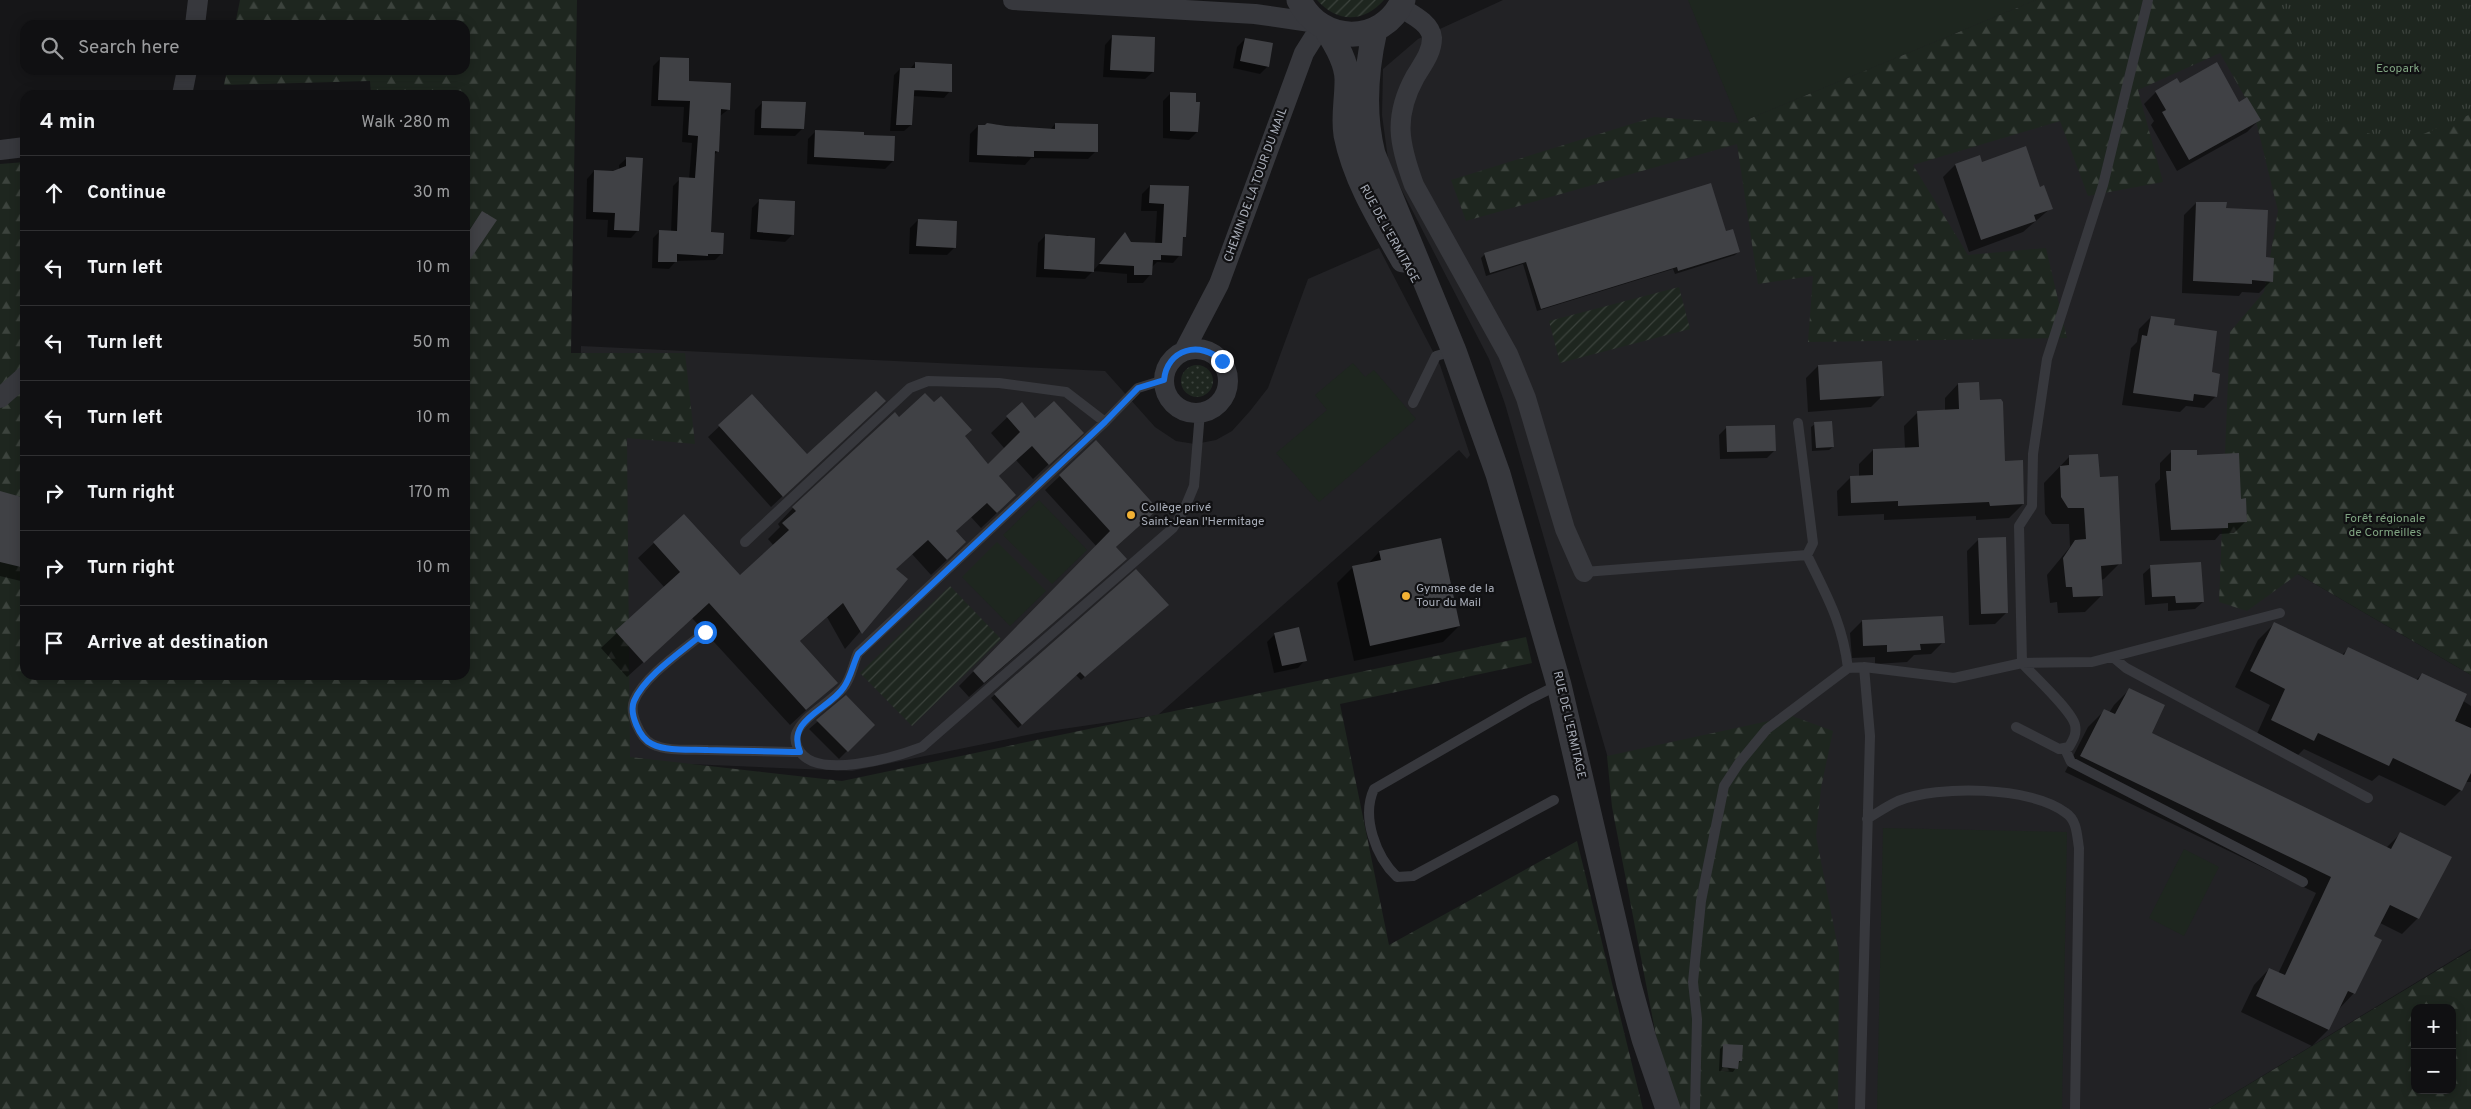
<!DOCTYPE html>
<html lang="en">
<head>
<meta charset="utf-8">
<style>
  :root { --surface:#101012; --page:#19191b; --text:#f1f3f6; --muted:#9c9d9f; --line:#303032 }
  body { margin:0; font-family:Overpass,sans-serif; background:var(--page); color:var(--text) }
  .controls { position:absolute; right:15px; bottom:15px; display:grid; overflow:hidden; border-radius:10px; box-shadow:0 2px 12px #0003 }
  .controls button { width:45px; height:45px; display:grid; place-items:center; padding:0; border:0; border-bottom:1px solid var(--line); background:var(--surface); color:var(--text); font:25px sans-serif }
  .stop { position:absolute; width:15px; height:15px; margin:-11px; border:4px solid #1a73e8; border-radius:50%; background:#fff }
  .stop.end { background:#1a73e8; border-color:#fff; box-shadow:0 1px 5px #0008 }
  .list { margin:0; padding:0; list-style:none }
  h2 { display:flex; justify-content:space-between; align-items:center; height:65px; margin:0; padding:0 20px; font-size:21px }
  h2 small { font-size:16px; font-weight:400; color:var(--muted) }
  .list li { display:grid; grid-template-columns:32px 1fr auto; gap:15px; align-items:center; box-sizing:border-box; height:75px; padding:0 20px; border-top:1px solid var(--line) }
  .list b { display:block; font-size:19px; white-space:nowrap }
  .list em { font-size:16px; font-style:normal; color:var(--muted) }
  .icon { flex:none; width:28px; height:28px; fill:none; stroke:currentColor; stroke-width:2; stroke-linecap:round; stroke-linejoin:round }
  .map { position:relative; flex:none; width:2471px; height:1109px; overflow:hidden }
  .search { position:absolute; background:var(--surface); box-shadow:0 2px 12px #0003; left:20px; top:20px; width:450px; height:55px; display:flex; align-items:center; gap:12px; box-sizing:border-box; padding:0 18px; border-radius:15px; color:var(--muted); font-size:19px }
  .panel { position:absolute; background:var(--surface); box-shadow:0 2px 12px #0003; left:20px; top:90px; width:450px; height:590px; border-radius:15px }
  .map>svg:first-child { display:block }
</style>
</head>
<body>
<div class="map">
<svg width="2471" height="1109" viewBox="0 0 2471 1109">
  <defs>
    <pattern id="grass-dots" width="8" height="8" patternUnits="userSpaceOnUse" patternTransform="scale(1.25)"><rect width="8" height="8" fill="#1e261f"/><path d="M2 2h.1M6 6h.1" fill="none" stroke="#3c433d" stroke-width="1.8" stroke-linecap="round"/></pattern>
    <pattern id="forest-firs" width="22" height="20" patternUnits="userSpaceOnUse" patternTransform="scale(1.25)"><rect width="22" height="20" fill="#1e261f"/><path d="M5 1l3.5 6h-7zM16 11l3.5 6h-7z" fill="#3c433d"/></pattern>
    <pattern id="park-tufts" width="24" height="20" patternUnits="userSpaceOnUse" patternTransform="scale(1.25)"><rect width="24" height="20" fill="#1e261f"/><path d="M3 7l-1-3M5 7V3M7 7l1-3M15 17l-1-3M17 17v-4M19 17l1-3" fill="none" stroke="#3c433d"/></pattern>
    <pattern id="garden-furrows" width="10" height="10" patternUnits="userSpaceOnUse" patternTransform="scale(1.25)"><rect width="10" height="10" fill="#1e261f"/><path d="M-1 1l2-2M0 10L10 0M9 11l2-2" fill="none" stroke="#3c433d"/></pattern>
  </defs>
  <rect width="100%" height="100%" fill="#161618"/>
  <path fill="#222225" d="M1503 0H2277L2298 574 2471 675V949L2208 1109H1710L1505 404 1489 359 1396 179 1388 159 1382 115 1383 69 1418 39Z
    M1379 248 1440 365 1470 455 1467 459 1459 450 1158 715 1042 732 852 771 571 759 581 346 1105 371 1155 427 1176 441 1195 444 1216 440 1232 431 1250 411 1268 388 1308 279Z"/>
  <path fill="url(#grass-dots)" d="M1181 381a16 16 0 1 1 32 0a16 16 0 1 1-32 0Z"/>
  <path fill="url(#forest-firs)" fill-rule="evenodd" d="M240 0H577L571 353H685L695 444 627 438 630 757 842 781 1526 637 1532 663 1340 704 1389 945 1577 841 1643 1109H0V164L25 162V675H465V95H371L370 81 224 85 227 70H465V25H235Z
    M2036 0H2471V675L2298 574 2247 611 2219 602 2230 332 2264 292 2278 211 2254 113 2220 53 2138 90 2163 182 2088 196 2060 121 1913 165 1968 255 2046 248 2067 338 1808 342 1813 276 1758 284 1737 144 1466 221 1451 180 1654 117 1739 123Z
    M1792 716 1833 731 1821 788 1816 836 1839 953 1838 1109H1680L1661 1062 1612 807 1607 756Z
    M2471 950V1109H2208ZM2415 1008H2452V1090H2415Z"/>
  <path fill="url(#park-tufts)" d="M2277 0H2471V114L2402 143 2315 118 2311 77Z"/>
  <path fill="url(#garden-furrows)" d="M1317 0H1384C1364 23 1337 23 1317 0Z
    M1679 287 1690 329 1560 363 1549 321Z
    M950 586 1001 639 912 726 860 673Z"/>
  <path fill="#1e261f" d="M1688 0H2036L1739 123Z
    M1353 363 1365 377 1374 370 1416 419 1319 502 1276 453 1327 410 1315 395Z
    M1039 500 1087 550 1052 584 1003 535Z
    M997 542 1046 591 1010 626 962 577Z
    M1883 828 2067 832 2062 1109H1877Z
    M2184 849 2219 867 2184 936 2149 918Z"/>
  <path fill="#0007" d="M1112 37 1153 72 1145 79 1103 77 1105 45Z
    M1245 39 1268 66 1260 74 1233 68 1237 47Z
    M660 59 688 83 729 109 720 116 718 151 713 156 710 234 722 253 715 260 676 261 669 269 652 268 653 238 660 231 671 232 673 186 680 179H689L692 143 682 142 684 107 651 106 653 66Z
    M915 63 950 91 944 98 912 96 911 125 904 131H890L894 75 900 69H910Z
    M2177 80 2180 84 2239 103 2259 120 2247 132 2177 171 2151 125 2154 121 2144 104 2156 92Z
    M1171 93 1197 132 1189 140 1163 138V101Z
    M763 102 803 128 795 136 754 135 755 110Z
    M996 124 1006 128 1050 130 1055 124 1096 151 1088 159 1031 158 1025 165 969 162 970 134 978 126Z
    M816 131 862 136 893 161 885 169 807 164 808 139Z
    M1979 157 1982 163 2039 188 2051 208 2023 232 1969 252 1943 177 1955 165Z
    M627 158 638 230 631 238 607 237 608 220 586 219 587 179 594 171 613 172 619 170V165Z
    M1150 186 1188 188 1184 237 1181 240 1180 255 1173 263 1157 262 1152 267 1150 275 1143 283H1127V274L1093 271 1125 234 1131 243 1155 244 1157 211H1141L1142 194Z
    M760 200 793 234 785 242 750 239 752 208Z
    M2196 203 2225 210 2265 258 2271 281 2259 293 2242 292 2239 296 2182 293 2184 215Z
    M483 212 465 265V235Z
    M918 220 955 247 947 255 909 254 910 228Z
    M1725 232 1739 251 1735 255 1675 274 1673 269 1537 311 1523 264 1486 276 1481 258 1485 254Z
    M1046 235H1068L1093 271 1085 279 1036 277 1038 243Z
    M2151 317 2173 326 2210 373 2216 396 2204 408 2186 406 2180 412 2122 405 2131 348 2137 342 2139 329Z
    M1818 366 1883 395 1871 407 1808 412 1806 378Z
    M1958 384 1979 401 2023 504 2009 518 1976 520V516L1884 520V514L1838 516 1837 491 1851 477H1859V464L1873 450 1905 449 1904 426 1918 412 1945 411V398Z
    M752 396 807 456 873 412 771 507 708 437Z
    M1021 404 1066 448 1033 479 1016 460 998 477 999 511 981 528 971 517 955 532 949 558 931 575 912 554 895 569 906 579 845 649 827 617 799 642 836 683 790 725 692 618 627 677 601 648 665 588 638 558 654 543 740 577 774 546 768 539 780 527 778 524 793 508 899 418 964 437 988 465 1005 449 991 433Z
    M1815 424 1833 447 1829 450 1812 451 1811 427Z
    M1727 427 1775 450 1767 458 1720 459 1719 435Z
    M2172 451 2196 456 2240 500 2246 521 2234 533 2220 534 2215 540 2160 541 2155 484 2160 479V463Z
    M2070 456 2099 478 2120 563 2104 579 2101 580V596L2085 612 2058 613 2057 602 2050 603 2047 575 2070 547 2069 524H2052L2045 514 2044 483Z
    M1060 476 1156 509 1115 548 1125 559 969 697 959 686 1097 547 1045 490Z
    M0 492 25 499V582L0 576Z
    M1440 539 1459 626 1443 642 1354 661 1337 583 1353 567 1368 564 1379 552Z
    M1979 539 2007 612 1995 624 1969 625 1967 551Z
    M2151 567 2203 602 2195 609 2168 611V603L2145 605 2143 574Z
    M1136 571 1164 609 1081 680 1076 675 1018 728 991 698Z
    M1862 621 1943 642 1931 654 1914 655 1907 662 1875 664V657L1852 658 1850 633Z
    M2274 624 2342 655 2348 649 2416 680 2422 674 2471 706V782H2465L2461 790 2445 806 2379 775 2372 781 2304 749 2297 756 2256 736 2270 705 2235 687 2258 640Z
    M1275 634 1305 660 1298 668 1274 673 1267 642Z
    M2130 689 2150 734 2386 848 2400 834 2418 918 2402 934 2380 923 2372 937 2354 993 2338 1010 2328 1030 2312 1046 2241 1012 2254 985 2269 969 2278 974 2316 893 2065 772 2088 727 2104 711 2109 713 2114 705Z
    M846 697 873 725 839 759 809 729Z
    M1724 1045 1741 1060 1733 1072 1719 1071 1720 1049Z"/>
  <path fill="#404145" d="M1112 35 1155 37 1154 72 1110 70Z
    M1245 38 1273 43 1269 67 1240 61Z
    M660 57 689 58V81L731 83 730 110 721 109 719 152 715 151 711 232 724 233 723 254H708V256L677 254V262H658L659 230 677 231 679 177 695 178 698 136 688 135 690 101 658 100Z
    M915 62 952 64V92L914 90 915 79 912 125H896L900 68H915Z
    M2217 62 2239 102 2247 97 2261 120 2189 160 2162 112 2166 110 2155 91 2177 78 2180 83Z
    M1170 92 1196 93V102H1200L1198 132 1170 131Z
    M762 101 806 102 804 129 761 128Z
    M987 123 1006 126 1055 129V123L1098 124V152L1034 151V157L977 155 978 125H985Z
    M815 130 864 132V135L895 136 894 161 814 157Z
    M2026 146 2040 187 2044 185 2053 209 2034 215 2036 221 1981 240 1955 164 1980 155 1982 162Z
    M626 157 643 158 639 231 614 230 615 213 593 212 594 170 613 171 626 166Z
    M1711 183 1726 231 1733 229 1740 252 1678 271 1677 267 1541 309 1526 262 1490 273 1484 253Z
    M1150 185 1189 186 1186 237H1183L1182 256 1161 255V260H1153L1152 275H1134V266L1099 264 1125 232 1131 242 1162 243 1164 204 1149 203Z
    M759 199 795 201 794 235 757 232Z
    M2196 202H2227L2226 208 2268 210 2266 257 2274 258 2273 282 2252 280V284L2193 281Z
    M482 211 497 220 465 267V237Z
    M918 219 957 221 956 248 916 246Z
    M1045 234 1095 238 1094 272 1044 269Z
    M2151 316 2175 319 2174 325 2217 331 2212 372 2220 374 2217 397 2194 394 2193 401 2133 393 2142 335 2147 336Z
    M1882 361 1884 396 1820 400 1818 365Z
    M1979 382 1980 400 2001 399 2003 402 2005 461 2023 460 2024 504 1990 506 1989 502 1898 506V501L1851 503 1850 476 1873 475V449L1919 447 1917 411 1959 409 1958 383Z
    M876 391 886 401 783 497 718 425 752 394 807 454Z
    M925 393 934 402 941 396 972 430 965 436 988 464 1020 432 1006 416 1022 402 1035 418 1054 401 1084 433 1049 465 1032 446 999 476 1016 495 997 513 987 503 956 531 966 542 947 560 928 540 896 569 908 579 862 634 843 603 800 641 838 683 806 710 709 603 644 663 615 631 680 572 653 542 684 514 740 575 789 530 782 523 796 511 792 507 895 412 899 417Z
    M1832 421 1834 447 1816 448 1814 422Z
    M1775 425 1776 451 1727 452 1726 426Z
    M1096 440 1158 509 1116 547 1127 559 984 683 973 671 1110 531 1059 475Z
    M2171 450H2197V455L2239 453 2241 499 2246 498 2247 522 2228 523V528L2171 530 2166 471H2171Z
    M2098 454 2100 477 2118 476 2122 564 2101 566 2103 596 2073 597 2072 587H2066L2063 558 2075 540 2086 539 2084 508H2068L2061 497 2060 466 2069 465V455Z
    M0 491 25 498V568L0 562Z
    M2006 537 2008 613 1981 614 1978 538Z
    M1441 538 1460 626 1370 646 1352 566 1381 560 1379 551Z
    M2201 562 2204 602 2176 603 2175 596 2152 597 2150 565Z
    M1136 569 1169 605 1085 677 1080 672 1022 725 994 694Z
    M1943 616 1945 643 1920 644 1921 650 1887 652V645L1863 646 1862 620Z
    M2274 622 2344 655 2348 647 2418 680 2422 673 2467 694 2455 721 2471 728V773L2462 791 2393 758 2389 766 2318 733 2314 741 2271 720 2285 689 2250 671Z
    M1299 627 1307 661 1282 666 1274 633Z
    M2129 688 2165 705 2152 733 2391 849 2400 832 2452 857 2419 919 2390 905 2374 936 2382 940 2355 994 2348 991 2329 1030 2256 996 2269 968 2285 975 2331 877 2080 756 2104 709 2115 714Z
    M846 695 875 725 848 752 816 720Z
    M1723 1044 1743 1045 1742 1061H1739L1738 1069 1722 1067Z"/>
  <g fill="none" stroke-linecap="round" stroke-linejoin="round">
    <path stroke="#37383d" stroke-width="10" d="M1164 380 1138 388 1105 422 858 653C853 664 851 680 843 688 831 702 806 715 798 730 794 736 795 742 798 748 813 782 896 757 922 747L1173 528 1184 510 1194 486 1200 412
      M1413 403 1436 356 1453 351
      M745 542 910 388 928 381 999 383 1066 392 1105 422
      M1807 555C1827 597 1842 621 1848 668
      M1584 572 1807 555 1813 543 1798 423
      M705 632C684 650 645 675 634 701 629 713 640 738 652 744 668 752 691 749 708 750 739 751 769 751 800 752
      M2114 658 2126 668 2368 798
      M2016 727 2059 749 2069 747C2073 740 2077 734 2075 725 2072 711 2034 676 2022 663L2019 526 2032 506 2033 454 2047 359 2103 185 2148 0
      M2065 749 2071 762 2303 882
      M1554 800 1413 876 1397 877C1376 857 1361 817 1374 789L1530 699 1558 685
      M1867 819C1877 813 1887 806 1898 801 1938 785 2031 786 2066 813 2077 820 2077 836 2079 848L2075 1109
      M1695 1109 1697 1019 1693 982 1701 901 1724 786 1739 763 1767 729 1848 668 1864 667 1954 678 2022 663 2092 662 2280 613
      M1860 1109 1870 736 1864 667"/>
    <path stroke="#37383d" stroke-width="20" d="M1013 0 1255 14 1317 23
      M1400 7C1411 14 1431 23 1432 38 1432 53 1422 65 1415 77 1393 117 1399 144 1414 185L1508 354 1526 398 1565 529 1584 572
      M195 25 198 0
      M182 95 187 70
      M0 150 25 147
      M1164 381a32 32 0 1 1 64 0a32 32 0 1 1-64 0Z
      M1184 351 1219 284 1304 53 1321 26
      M0 398 25 376"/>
    <path stroke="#37383d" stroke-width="25" d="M1299 0C1320 45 1383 46 1403 0
      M1326 29C1336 44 1348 64 1347 82 1347 100 1343 117 1346 135 1355 180 1380 220 1403 260
      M1375 30C1366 70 1363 115 1373 154L1454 351 1498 474 1559 685 1629 985 1644 1039 1668 1109"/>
  </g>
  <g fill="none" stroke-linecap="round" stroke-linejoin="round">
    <path stroke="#1a73e8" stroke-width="6" d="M705 632C684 650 645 675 634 701 629 713 639 738 652 744 668 752 691 749 708 750 739 751 769 751 800 752 786 719 829 710 844 687 851 677 853 664 858 654L1105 422 1138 388 1164 380C1167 349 1200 340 1222 361"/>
  </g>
  <g fill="#f2b134" stroke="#111113" stroke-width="2">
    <circle cx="1131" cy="515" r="5"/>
    <circle cx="1406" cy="596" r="5"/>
  </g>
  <g text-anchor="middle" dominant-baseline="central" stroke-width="4.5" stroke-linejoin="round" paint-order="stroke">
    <g font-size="12" fill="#7fa381" stroke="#111113">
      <text x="2398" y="69">Ecopark</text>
      <text x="2385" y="519">Forêt régionale<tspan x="2385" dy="14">de Cormeilles</tspan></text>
    </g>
    <g font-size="12" fill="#a8adb8" stroke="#111113">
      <text transform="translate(1256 185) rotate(-70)">CHEMIN DE LA TOUR DU MAIL</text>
      <text transform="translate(1389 234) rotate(61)">RUE DE L'ERMITAGE</text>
      <text transform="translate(1569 725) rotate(77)">RUE DE L'ERMITAGE</text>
    </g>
    <g font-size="12" fill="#a8adb8" stroke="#111113" text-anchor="start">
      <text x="1141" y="508">Collège privé<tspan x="1141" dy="14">Saint-Jean l'Hermitage</tspan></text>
      <text x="1416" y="589">Gymnase de la<tspan x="1416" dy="14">Tour du Mail</tspan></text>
    </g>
  </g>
</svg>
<div class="controls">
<button>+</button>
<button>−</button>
</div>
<div class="stop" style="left:705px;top:632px"></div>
<div class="stop end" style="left:1222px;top:361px"></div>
<div class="search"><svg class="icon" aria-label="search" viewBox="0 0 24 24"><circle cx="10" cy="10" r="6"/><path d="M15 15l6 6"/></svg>Search here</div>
<section class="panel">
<h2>4 min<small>Walk · 280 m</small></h2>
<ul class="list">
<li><svg class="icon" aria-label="ahead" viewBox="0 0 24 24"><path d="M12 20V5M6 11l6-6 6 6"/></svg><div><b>Continue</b></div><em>30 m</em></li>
<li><svg class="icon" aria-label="left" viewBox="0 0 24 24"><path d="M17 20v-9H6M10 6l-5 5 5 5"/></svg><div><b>Turn left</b></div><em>10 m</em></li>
<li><svg class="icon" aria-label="left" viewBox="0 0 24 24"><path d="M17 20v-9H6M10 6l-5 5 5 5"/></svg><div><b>Turn left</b></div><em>50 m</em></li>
<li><svg class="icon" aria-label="left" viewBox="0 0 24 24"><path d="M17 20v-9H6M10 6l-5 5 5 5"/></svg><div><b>Turn left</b></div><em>10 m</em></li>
<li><svg class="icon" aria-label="right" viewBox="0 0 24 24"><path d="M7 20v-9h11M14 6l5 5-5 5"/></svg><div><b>Turn right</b></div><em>170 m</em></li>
<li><svg class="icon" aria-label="right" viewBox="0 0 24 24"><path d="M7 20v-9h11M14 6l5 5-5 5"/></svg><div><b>Turn right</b></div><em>10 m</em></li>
<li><svg class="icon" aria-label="arrive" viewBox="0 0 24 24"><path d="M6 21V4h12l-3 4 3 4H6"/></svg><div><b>Arrive at destination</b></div></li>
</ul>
</section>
</div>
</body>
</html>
